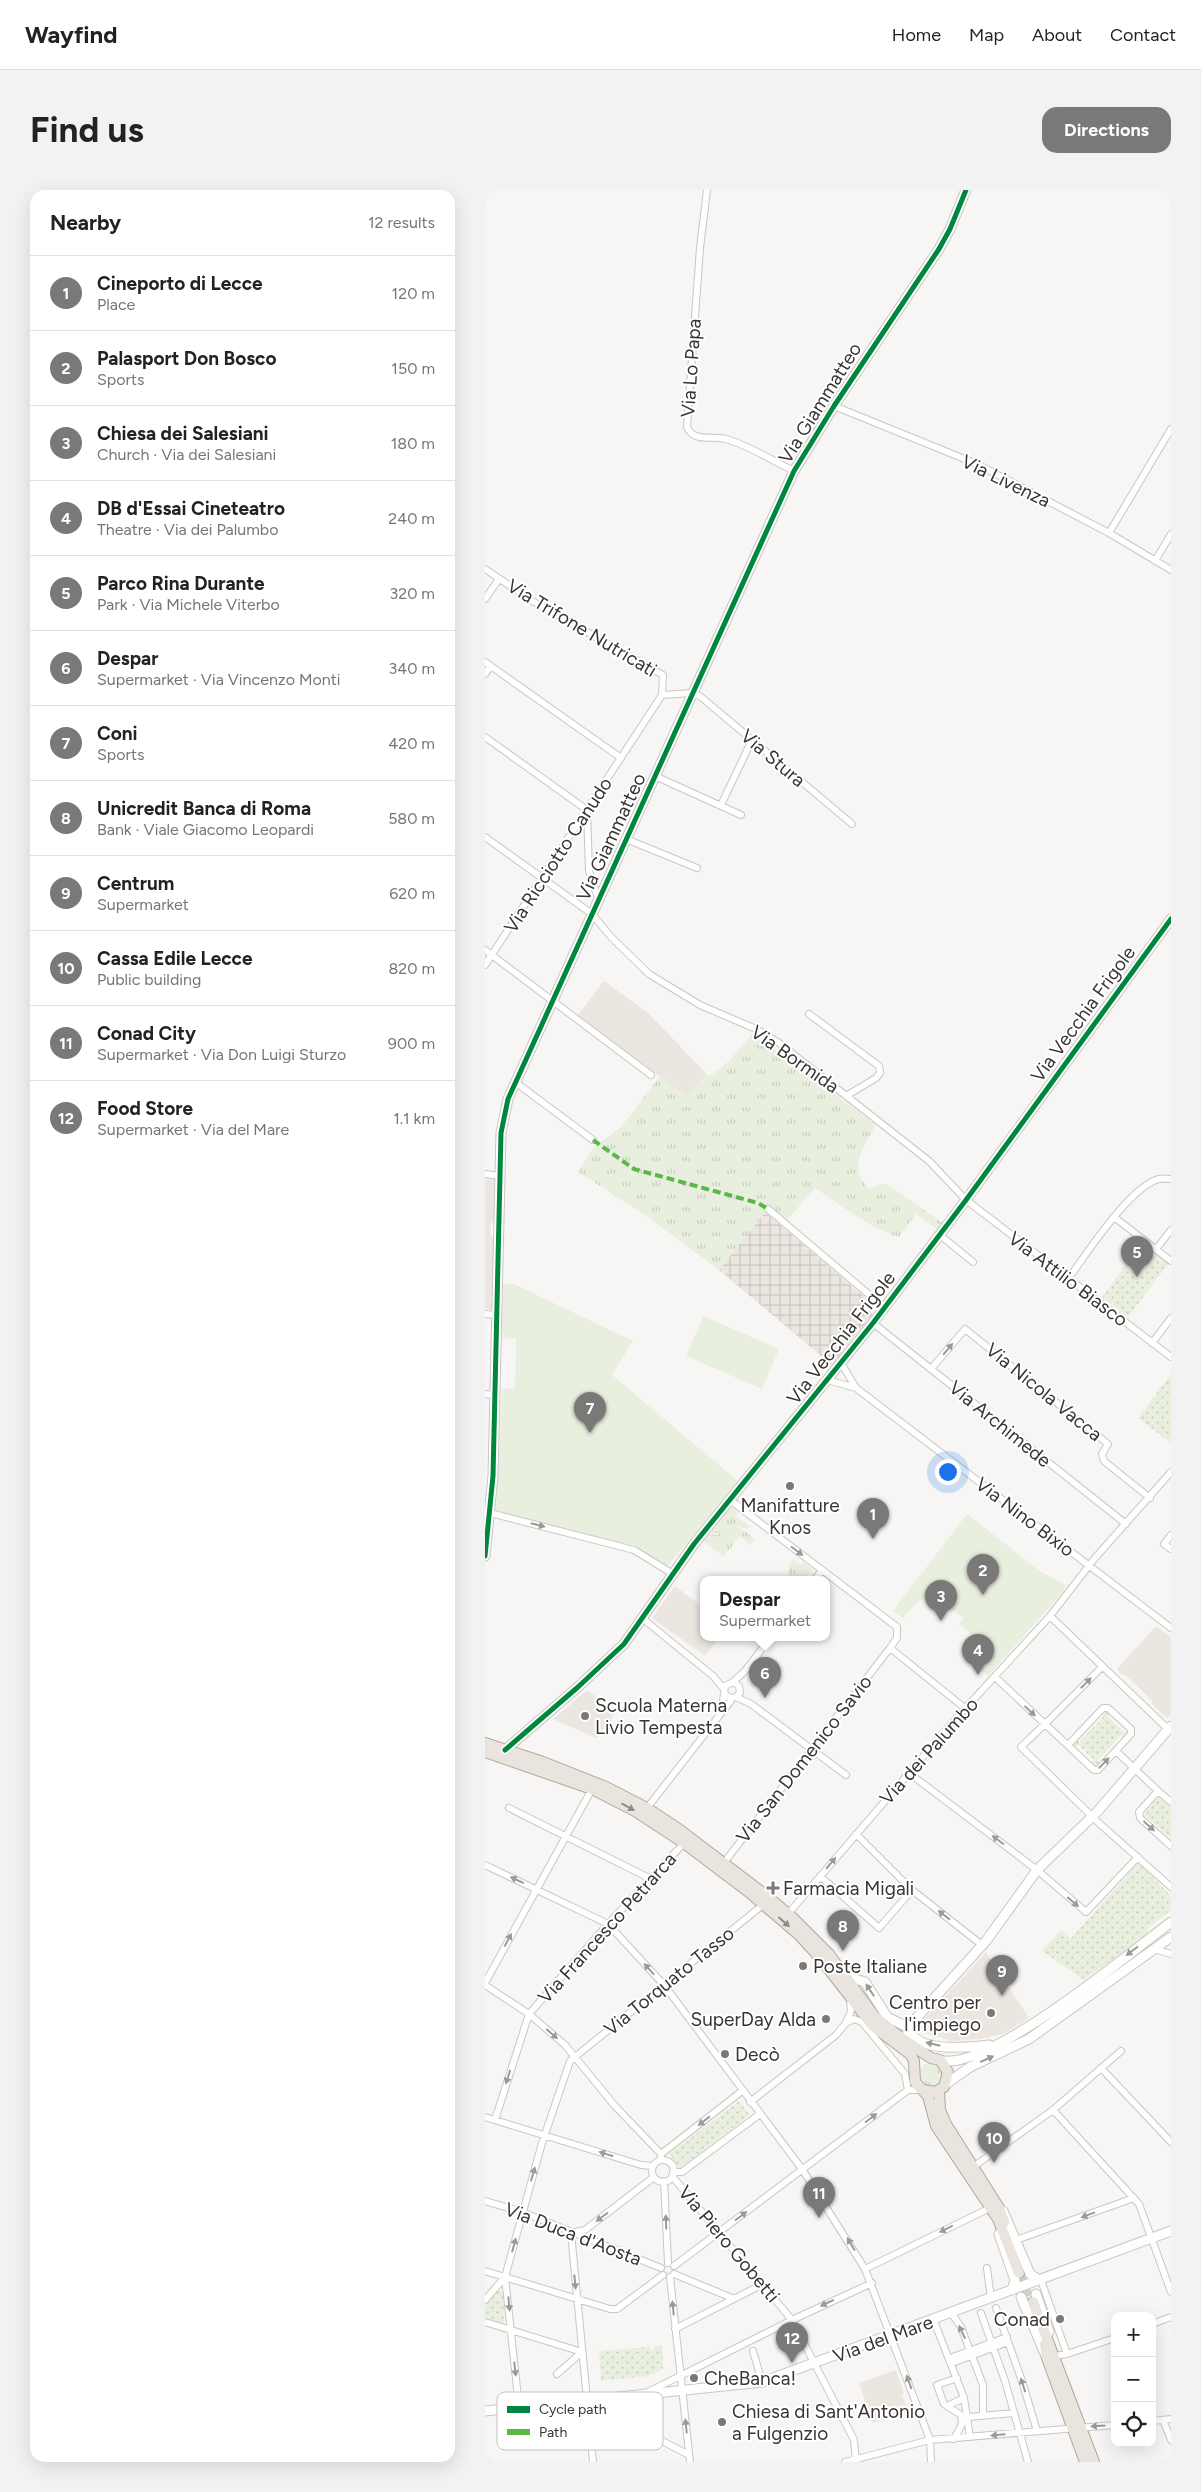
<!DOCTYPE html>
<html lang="en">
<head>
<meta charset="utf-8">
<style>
  :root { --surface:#fff; --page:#f2f2f2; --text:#222; --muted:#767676; --line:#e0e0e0; --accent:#7b7977 }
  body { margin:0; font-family:Figtree,sans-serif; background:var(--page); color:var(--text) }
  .controls { position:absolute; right:15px; bottom:15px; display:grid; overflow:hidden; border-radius:10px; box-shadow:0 5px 20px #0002 }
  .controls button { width:45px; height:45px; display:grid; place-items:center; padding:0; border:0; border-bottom:1px solid var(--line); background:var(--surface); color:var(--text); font:25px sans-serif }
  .you { position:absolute; left:462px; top:1281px; width:18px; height:18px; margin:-12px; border:4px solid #fff; border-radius:50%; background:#1a73e8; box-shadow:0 0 0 8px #1a73e833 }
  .badge { display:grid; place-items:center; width:32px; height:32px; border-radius:50%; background:var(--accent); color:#fff; font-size:16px; font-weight:700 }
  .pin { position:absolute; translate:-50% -41px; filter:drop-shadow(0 1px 2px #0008) }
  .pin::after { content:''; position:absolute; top:26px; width:18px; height:15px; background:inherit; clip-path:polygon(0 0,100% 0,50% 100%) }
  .popup { position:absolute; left:215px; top:1386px; width:130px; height:65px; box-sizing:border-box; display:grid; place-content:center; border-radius:10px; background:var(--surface); filter:drop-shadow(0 1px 4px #0005); font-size:16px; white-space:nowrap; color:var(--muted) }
  .popup b { font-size:19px; color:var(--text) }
  .popup::after { content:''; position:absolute; left:50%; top:100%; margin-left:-10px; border:10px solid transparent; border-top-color:var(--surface) }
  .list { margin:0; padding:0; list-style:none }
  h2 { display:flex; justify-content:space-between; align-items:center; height:65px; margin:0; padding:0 20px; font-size:21px }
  h2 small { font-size:16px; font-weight:400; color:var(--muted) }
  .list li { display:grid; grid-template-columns:32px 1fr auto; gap:15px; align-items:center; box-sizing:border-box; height:75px; padding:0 20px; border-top:1px solid var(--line) }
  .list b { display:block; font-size:19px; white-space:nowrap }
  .list p { margin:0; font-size:16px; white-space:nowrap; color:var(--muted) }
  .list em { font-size:16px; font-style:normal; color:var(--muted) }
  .icon { flex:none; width:28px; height:28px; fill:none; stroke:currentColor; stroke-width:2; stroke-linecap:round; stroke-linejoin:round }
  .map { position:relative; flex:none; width:686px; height:2272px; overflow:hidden; border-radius:15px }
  header { display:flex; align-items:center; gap:30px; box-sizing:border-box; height:70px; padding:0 25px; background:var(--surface); border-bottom:1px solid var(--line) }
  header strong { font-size:24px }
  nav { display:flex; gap:28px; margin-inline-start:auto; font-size:18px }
  .intro { display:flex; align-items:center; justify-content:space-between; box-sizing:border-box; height:120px; padding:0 30px }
  h1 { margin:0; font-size:35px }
  .button { padding:12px 22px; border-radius:15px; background:var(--accent); color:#fff; font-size:18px; font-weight:700 }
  main { display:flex; gap:30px; padding:0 30px }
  aside { flex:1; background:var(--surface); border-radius:15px; box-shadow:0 5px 20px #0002 }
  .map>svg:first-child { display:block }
</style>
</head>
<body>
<header>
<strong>Wayfind</strong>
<nav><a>Home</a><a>Map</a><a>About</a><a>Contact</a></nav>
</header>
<div class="intro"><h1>Find us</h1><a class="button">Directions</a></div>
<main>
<aside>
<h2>Nearby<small>12 results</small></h2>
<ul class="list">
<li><span class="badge">1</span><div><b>Cineporto di Lecce</b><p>Place</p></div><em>120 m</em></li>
<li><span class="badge">2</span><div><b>Palasport Don Bosco</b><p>Sports</p></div><em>150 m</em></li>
<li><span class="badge">3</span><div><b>Chiesa dei Salesiani</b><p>Church · Via dei Salesiani</p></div><em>180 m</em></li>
<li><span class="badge">4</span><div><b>DB d'Essai Cineteatro</b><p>Theatre · Via dei Palumbo</p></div><em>240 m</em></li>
<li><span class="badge">5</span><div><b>Parco Rina Durante</b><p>Park · Via Michele Viterbo</p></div><em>320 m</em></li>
<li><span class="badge">6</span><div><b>Despar</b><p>Supermarket · Via Vincenzo Monti</p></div><em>340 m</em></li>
<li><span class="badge">7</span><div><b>Coni</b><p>Sports</p></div><em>420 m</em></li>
<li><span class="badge">8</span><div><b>Unicredit Banca di Roma</b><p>Bank · Viale Giacomo Leopardi</p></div><em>580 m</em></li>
<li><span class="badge">9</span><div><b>Centrum</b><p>Supermarket</p></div><em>620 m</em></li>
<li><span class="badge">10</span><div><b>Cassa Edile Lecce</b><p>Public building</p></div><em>820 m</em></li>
<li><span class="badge">11</span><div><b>Conad City</b><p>Supermarket · Via Don Luigi Sturzo</p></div><em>900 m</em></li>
<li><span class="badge">12</span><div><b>Food Store</b><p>Supermarket · Via del Mare</p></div><em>1.1 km</em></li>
</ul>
</aside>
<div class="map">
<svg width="686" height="2272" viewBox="0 0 686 2272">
  <defs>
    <pattern id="industrial-grid" width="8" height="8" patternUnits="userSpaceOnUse" patternTransform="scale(1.25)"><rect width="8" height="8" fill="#ece6e0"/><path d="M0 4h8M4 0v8" fill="none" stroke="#cbc6c1"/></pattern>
    <pattern id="grass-tufts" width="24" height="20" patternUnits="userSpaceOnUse" patternTransform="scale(1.25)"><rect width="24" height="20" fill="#e9efdf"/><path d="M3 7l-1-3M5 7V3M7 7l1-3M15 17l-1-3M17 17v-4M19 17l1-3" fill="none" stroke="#c8cec0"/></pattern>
    <pattern id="park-dots" width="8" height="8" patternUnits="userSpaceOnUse" patternTransform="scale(1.25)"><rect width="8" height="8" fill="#e9efdf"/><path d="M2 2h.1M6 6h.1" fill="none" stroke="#c8cec0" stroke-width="1.8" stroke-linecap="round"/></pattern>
  </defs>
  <rect width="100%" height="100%" fill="#f8f6f4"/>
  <path fill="#ece6e0" d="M119 791 163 823 222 884 202 907 93 825Z
    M0 989 11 990 9 1030 6 1033 5 1046 9 1047V1106L6 1107V1113L9 1114 8 1119H0Z
    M190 1396 219 1418V1447H234L220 1466 167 1428Z
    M671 1436 686 1447V1524L682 1528 667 1514V1510L640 1485H637L632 1479Z
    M102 1500 131 1522 111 1548 68 1529Z
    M501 1762 544 1828 518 1844 496 1849 466 1851 437 1842 435 1834Z
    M411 2180 419 2203 417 2205 423 2221 387 2233 374 2193Z"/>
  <path fill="url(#industrial-grid)" d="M280 1022 382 1109 377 1115 388 1124 377 1139 375 1138 347 1175 234 1080Z"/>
  <path fill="url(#grass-tufts)" d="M267 844 285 855 391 935C378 957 362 979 385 999L393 995 402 994 459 1034 454 1041 431 1024 414 1047C383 1038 356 1015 330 998L297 1036 280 1022 234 1080 160 1025 93 982 109 957 136 937 175 886 202 907 222 884 225 886 244 871Z
    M246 1317 253 1322 250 1326 266 1337 260 1339 252 1336C246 1342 233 1345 225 1342Z
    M252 1337 260 1341 270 1350 266 1355 255 1346 239 1367 218 1351 224 1343 231 1345Z
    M308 1369 316 1375 318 1372 328 1379 320 1389 316 1387 306 1389 304 1387 303 1376Z
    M434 1885a12 12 0 1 1 24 0a12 12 0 1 1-24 0Z"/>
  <path fill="url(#park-dots)" d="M657 1052 684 1073 643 1127 617 1107Z
    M686 1184V1253L653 1228Z
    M621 1520 625 1524 622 1526 638 1541 643 1542 639 1548 636 1545 613 1570 614 1575 610 1576 606 1572 609 1570 594 1555 589 1556 588 1554 593 1549 594 1552 619 1526 618 1522Z
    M674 1606 686 1615V1648L659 1625Z
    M653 1673 686 1706V1720L661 1740 663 1744 599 1790 557 1761 576 1740 586 1748Z
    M254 1911 265 1925 195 1978 184 1964Z
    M13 2100 19 2102V2135L0 2128V2116Z
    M177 2155 178 2179 163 2186 116 2191 114 2161 164 2157 165 2160H169V2156Z"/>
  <path fill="#e9efdf" d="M17 1093 29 1094 148 1151 127 1185 253 1291 182 1377 151 1359 11 1321 17 1199 30 1198 31 1149 16 1148Z
    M218 1126 294 1159 277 1199 201 1166Z
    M482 1324 555 1381 582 1396H579V1401L503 1486 491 1477 489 1479 487 1478 486 1469 477 1462 489 1446 474 1435 478 1428C467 1420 450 1402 435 1411 428 1415 424 1423 418 1428L408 1421Z"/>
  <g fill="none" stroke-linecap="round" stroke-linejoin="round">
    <path stroke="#d1cfce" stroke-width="10" stroke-dasharray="10 5" stroke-linecap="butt" d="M534 2083 545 2113"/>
    <defs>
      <path id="street" d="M222 0 215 58 202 237C209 253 227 245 241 249 263 255 288 271 309 281
        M349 216 492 274 624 343 686 380
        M624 343 686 239
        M670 371 686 344
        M0 379 49 412 178 485 177 505
        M0 409 14 389
        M0 472 136 568
        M0 484 6 476
        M0 547 102 620 104 681 113 709
        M170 586 256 625
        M236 615 266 552
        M0 647 107 724 127 748 164 784 215 815 271 839 294 853 444 971 481 1010 686 1167
        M141 649 212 678
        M0 760 166 885
        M0 775 177 505 208 503 216 507 367 634
        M324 824 394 876 395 883 391 888 361 906
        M30 892 108 950
        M0 984 15 986
        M283 1019 400 1118
        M629 1027 686 1071
        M455 1045 488 1072
        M671 1059 686 1040
        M583 1089C601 1065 645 996 674 989 678 988 682 989 686 989
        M0 1124 11 1125
        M388 1133 641 1334
        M667 1153 686 1128
        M356 1173 371 1198
        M446 1179 480 1139 623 1254 617 1264 619 1271 665 1308
        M342 1190 371 1198 686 1438
        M0 1204 10 1205
        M5 1323 149 1360 188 1384
        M686 1345 679 1354 686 1359
        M330 1389 337 1380
        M565 1426 683 1539
        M157 1428 228 1486 239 1499
        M405 1458 481 1519
        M510 1487 560 1534 536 1557 616 1635 686 1697
        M248 1492 260 1481 286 1447
        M251 1507 266 1514 361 1585
        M237 1518 240 1496 248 1492 254 1496 255 1503 251 1507 245 1508 240 1504
        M583 1555 618 1518H623L646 1539V1544L613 1580H609L560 1534 617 1477
        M631 1561 673 1601
        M424 1583 552 1680 601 1722 653 1667
        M686 1612 673 1601 654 1622 655 1628 686 1656
        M24 1618 166 1689
        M162 1618 248 1508
        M371 1644 427 1700 497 1755
        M238 1674 405 1458 412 1448V1437L245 1310
        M0 1675 123 1734 179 1795 317 1979 380 2079 445 2250 446 2272
        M335 1686 394 1738 427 1700
        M303 1724 467 1533 565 1426 610 1368 686 1282
        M669 1759 686 1764
        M0 1793 107 1599
        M0 1795 44 1824 80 1855 130 1916 176 1964
        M361 1833 366 1821 365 1810
        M616 1878 686 1952
        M265 1912 351 1845 361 1833 369 1829 377 1832 420 1884 423 1900H436
        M568 1920 654 2014 686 2102
        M0 1927 156 1975 168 1976
        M10 1930 44 1824 123 1734 199 1653
        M176 1970V1964L257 1901
        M167 1981a11 11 0 1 1 22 0a11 11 0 1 1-22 0Z
        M488 1977 568 1920 636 1861
        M188 1982H197L275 1924
        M187 1986 307 2130 369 2250 371 2272
        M179 1991 183 2073
        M0 2011 37 2022 176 2078
        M531 2050 649 2008
        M189 2076 423 1900
        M502 2078 506 2109
        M380 2079 505 2018
        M0 2081 125 2119H132L178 2085
        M189 2084 247 2108
        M185 2087 205 2272
        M557 2093 582 2164
        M0 2110 20 2087
        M511 2118 537 2191 552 2241
        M496 2123 520 2191 543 2272
        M467 2124 476 2137 498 2195V2225
        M449 2131 479 2208 485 2247
        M0 2132 97 2162
        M667 2134 686 2127
        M190 2139 278 2094
        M268 2161 277 2192
        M570 2166 582 2164 630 2148
        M465 2168 522 2147
        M467 2173 523 2152
        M72 2184 97 2162
        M163 2202 307 2130 387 2093
        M462 2216 479 2208
        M34 2217 20 2087 57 1953 85 1871 279 1714
        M483 2227 529 2223
        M103 2228 154 2239 204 2265
        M678 2230 686 2250
        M667 2231 686 2229
        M469 2249 477 2234 476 2225 459 2214 452 2195 472 2188
        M108 2272 86 2043 100 2040 169 1987
        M360 2272 445 2250 630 2235"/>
      <path id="secondary" d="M0 1366 8 1286 16 943 23 909 309 281 349 216 454 59 465 39 481 0
        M20 1560 93 1497 139 1454 209 1354 388 1133 481 1010 686 729
        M359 1786 380 1792 402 1827 418 1835 429 1830
        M428 1835V1846C442 1862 485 1857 504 1855
        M425 1854 422 1844 426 1834 501 1751 552 1680 612 1622 686 1536
        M455 1870C500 1884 646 1762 686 1732
        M461 1894 485 1877 544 1849 686 1747
        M518 2021 545 2084 554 2090
        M514 2044 530 2090 527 2100
        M551 2104 564 2142
        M536 2107 561 2166
        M0 2221 277 2192 686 2041"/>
      <path id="primary" d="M0 1553 58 1572 121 1597 162 1618 195 1640 282 1706 308 1728 344 1764 390 1827 416 1848 446 1868 455 1870 463 1882 459 1897 450 1902 438 1900
        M0 1562 107 1599 150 1621 199 1653 265 1703 314 1745 335 1768 387 1835 426 1865 429 1871 430 1892 443 1906 451 1936 513 2029 534 2083
        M454 1900 455 1920 461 1934 514 2018 519 2032
        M548 2112 609 2272
        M560 2154 562 2168 600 2272"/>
    </defs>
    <use href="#street" stroke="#c9c7c6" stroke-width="8"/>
    <use href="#secondary" stroke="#c9c7c6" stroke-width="11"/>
    <use href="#primary" stroke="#b0a79c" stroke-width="12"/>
    <use href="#street" stroke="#fefefd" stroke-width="6"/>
    <use href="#secondary" stroke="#fefefd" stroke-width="9"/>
    <use href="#primary" stroke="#e9e4de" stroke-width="10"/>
    <path stroke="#58b947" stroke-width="4" stroke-dasharray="8 4" stroke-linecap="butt" d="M108 950 149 979 273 1013 283 1019"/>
    <defs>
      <path id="cycleway" d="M0 1366 8 1286 16 943 23 909 309 281 349 216 454 59 465 39 481 0
        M20 1560 93 1497 139 1454 209 1354 388 1133 481 1010 686 729"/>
    </defs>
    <use href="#cycleway" stroke="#fff" stroke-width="8"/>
    <use href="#cycleway" stroke="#00873e" stroke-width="5"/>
  </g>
  <defs><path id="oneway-solid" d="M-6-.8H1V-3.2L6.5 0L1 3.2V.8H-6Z" transform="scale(1.25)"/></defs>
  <g fill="#9a9a98">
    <use href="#oneway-solid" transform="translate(463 1159) rotate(-50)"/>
    <use href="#oneway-solid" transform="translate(53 1335) rotate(14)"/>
    <use href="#oneway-solid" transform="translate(312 1361) rotate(37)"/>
    <use href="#oneway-solid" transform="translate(601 1493) rotate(-45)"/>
    <use href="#oneway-solid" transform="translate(545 1521) rotate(43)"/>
    <use href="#oneway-solid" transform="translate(619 1573) rotate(-46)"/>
    <use href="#oneway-solid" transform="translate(664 1636) rotate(42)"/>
    <use href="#oneway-solid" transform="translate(513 1650) rotate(-143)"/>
    <use href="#oneway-solid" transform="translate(346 1673) rotate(-50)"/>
    <use href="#oneway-solid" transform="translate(32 1690) rotate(-155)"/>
    <use href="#oneway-solid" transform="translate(588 1712) rotate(41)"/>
    <use href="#oneway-solid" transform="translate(459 1725) rotate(-142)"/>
    <use href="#oneway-solid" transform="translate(23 1750) rotate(-62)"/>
    <use href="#oneway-solid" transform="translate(647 1761) rotate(143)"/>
    <use href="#oneway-solid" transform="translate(164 1779) rotate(-132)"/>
    <use href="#oneway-solid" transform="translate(385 1800) rotate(-123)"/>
    <use href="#oneway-solid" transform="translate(67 1844) rotate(41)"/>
    <use href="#oneway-solid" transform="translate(448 1854) rotate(-167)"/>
    <use href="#oneway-solid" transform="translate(502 1869) rotate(-24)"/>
    <use href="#oneway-solid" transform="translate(23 1887) rotate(108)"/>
    <use href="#oneway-solid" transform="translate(386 1928) rotate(-37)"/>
    <use href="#oneway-solid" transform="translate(219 1931) rotate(142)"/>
    <use href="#oneway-solid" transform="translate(121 1964) rotate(-163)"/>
    <use href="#oneway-solid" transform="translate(48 1984) rotate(-74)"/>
    <use href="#oneway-solid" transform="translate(603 2025) rotate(160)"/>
    <use href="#oneway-solid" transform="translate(256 2026) rotate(-37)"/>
    <use href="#oneway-solid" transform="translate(117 2027) rotate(143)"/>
    <use href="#oneway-solid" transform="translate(181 2032) rotate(-92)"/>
    <use href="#oneway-solid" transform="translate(461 2039) rotate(154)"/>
    <use href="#oneway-solid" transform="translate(366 2054) rotate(-121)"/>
    <use href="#oneway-solid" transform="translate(29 2055) rotate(-75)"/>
    <use href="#oneway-solid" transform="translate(90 2092) rotate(85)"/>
    <use href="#oneway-solid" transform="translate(342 2113) rotate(155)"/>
    <use href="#oneway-solid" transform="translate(24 2114) rotate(85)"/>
    <use href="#oneway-solid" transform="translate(188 2118) rotate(-96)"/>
    <use href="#oneway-solid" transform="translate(477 2142) rotate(-115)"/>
    <use href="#oneway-solid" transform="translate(30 2179) rotate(84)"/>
    <use href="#oneway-solid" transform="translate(424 2192) rotate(-110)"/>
    <use href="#oneway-solid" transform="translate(538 2195) rotate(-108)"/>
    <use href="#oneway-solid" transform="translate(201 2236) rotate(-96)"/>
    <use href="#oneway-solid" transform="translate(613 2236) rotate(176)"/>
    <use href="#oneway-solid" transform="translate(513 2245) rotate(175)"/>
  </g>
  <g fill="#908c89">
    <use href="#oneway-solid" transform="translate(143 1617) rotate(29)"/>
    <use href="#oneway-solid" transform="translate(299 1732) rotate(41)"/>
  </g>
  <g fill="#7b7977" stroke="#fff" stroke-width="2">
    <circle cx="305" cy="1296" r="5"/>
    <circle cx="100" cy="1526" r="5"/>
    <path d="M285.5 1690.5h5v5h5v5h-5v5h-5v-5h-5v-5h5z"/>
    <circle cx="318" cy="1776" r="5"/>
    <circle cx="506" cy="1823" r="5"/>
    <circle cx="341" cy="1829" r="5"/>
    <circle cx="240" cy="1864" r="5"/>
    <circle cx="575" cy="2129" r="5"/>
    <circle cx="209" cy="2188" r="5"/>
    <circle cx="237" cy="2232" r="5"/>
  </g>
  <g text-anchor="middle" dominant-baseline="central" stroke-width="4" stroke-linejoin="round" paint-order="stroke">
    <g font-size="19" fill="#373534" stroke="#fff">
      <text transform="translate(206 178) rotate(-86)">Via Lo Papa</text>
      <text transform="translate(335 213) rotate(-58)">Via Giammatteo</text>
      <text transform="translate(521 291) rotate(26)">Via Livenza</text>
      <text transform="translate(97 438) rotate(31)">Via Trifone Nutricati</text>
      <text transform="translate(288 568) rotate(40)">Via Stura</text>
      <text transform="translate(126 647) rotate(-65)">Via Giammatteo</text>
      <text transform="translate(73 665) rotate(-57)">Via Ricciotto Canudo</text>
      <text transform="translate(598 824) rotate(-54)">Via Vecchia Frigole</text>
      <text transform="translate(310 869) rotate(35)">Via Bormida</text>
      <text transform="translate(583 1089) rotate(37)">Via Attilio Biasco</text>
      <text transform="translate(356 1148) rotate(-52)">Via Vecchia Frigole</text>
      <text transform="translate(559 1202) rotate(39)">Via Nicola Vacca</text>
      <text transform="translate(515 1234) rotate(39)">Via Archimede</text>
      <text transform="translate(540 1327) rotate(37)">Via Nino Bixio</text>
      <text transform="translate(444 1561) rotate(-48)">Via dei Palumbo</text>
      <text transform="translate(319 1569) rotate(-52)">Via San Domenico Savio</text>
      <text transform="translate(122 1738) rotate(-48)">Via Francesco Petrarca</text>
      <text transform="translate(184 1791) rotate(-39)">Via Torquato Tasso</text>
      <text transform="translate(88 2044) rotate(21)">Via Duca d'Aosta</text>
      <text transform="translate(244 2054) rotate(50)">Via Piero Gobetti</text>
      <text transform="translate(398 2149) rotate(-20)">Via del Mare</text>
    </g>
    <g font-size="19" fill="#373534" stroke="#fff" text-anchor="start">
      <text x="305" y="1315" text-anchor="middle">Manifatture<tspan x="305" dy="22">Knos</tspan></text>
      <text x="110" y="1515">Scuola Materna<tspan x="110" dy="22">Livio Tempesta</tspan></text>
      <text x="298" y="1698">Farmacia Migali</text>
      <text x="328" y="1776">Poste Italiane</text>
      <text x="496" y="1812" text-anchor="end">Centro per<tspan x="496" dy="22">l'impiego</tspan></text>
      <text x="331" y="1829" text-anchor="end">SuperDay Alda</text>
      <text x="250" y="1864">Decò</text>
      <text x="565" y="2129" text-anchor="end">Conad</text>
      <text x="219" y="2188">CheBanca!</text>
      <text x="247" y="2221">Chiesa di Sant'Antonio<tspan x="247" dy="22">a Fulgenzio</tspan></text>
    </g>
  </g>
  <rect x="12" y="2202" width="166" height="58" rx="8" fill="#fff" stroke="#c3c2c2" stroke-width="1"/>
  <rect x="22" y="2216" width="23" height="7" fill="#00873e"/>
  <rect x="22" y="2239" width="23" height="6" fill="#58b947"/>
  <g font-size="14" fill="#373534">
    <text x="54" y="2224">Cycle path</text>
    <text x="54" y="2247">Path</text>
  </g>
</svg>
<div class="controls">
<button>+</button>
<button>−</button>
<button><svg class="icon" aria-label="locate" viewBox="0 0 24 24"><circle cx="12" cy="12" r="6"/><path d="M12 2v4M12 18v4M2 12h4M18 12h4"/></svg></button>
</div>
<div class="you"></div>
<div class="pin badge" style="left:388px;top:1349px">1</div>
<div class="pin badge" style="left:498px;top:1405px">2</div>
<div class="pin badge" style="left:456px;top:1431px">3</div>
<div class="pin badge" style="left:493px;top:1485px">4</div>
<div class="pin badge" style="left:652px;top:1087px">5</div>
<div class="pin badge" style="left:280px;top:1508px">6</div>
<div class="popup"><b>Despar</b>Supermarket</div>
<div class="pin badge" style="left:105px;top:1243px">7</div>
<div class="pin badge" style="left:358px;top:1761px">8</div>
<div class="pin badge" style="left:517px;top:1806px">9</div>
<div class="pin badge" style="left:509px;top:1973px">10</div>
<div class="pin badge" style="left:334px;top:2028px">11</div>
<div class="pin badge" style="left:307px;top:2173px">12</div>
</div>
</main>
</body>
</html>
